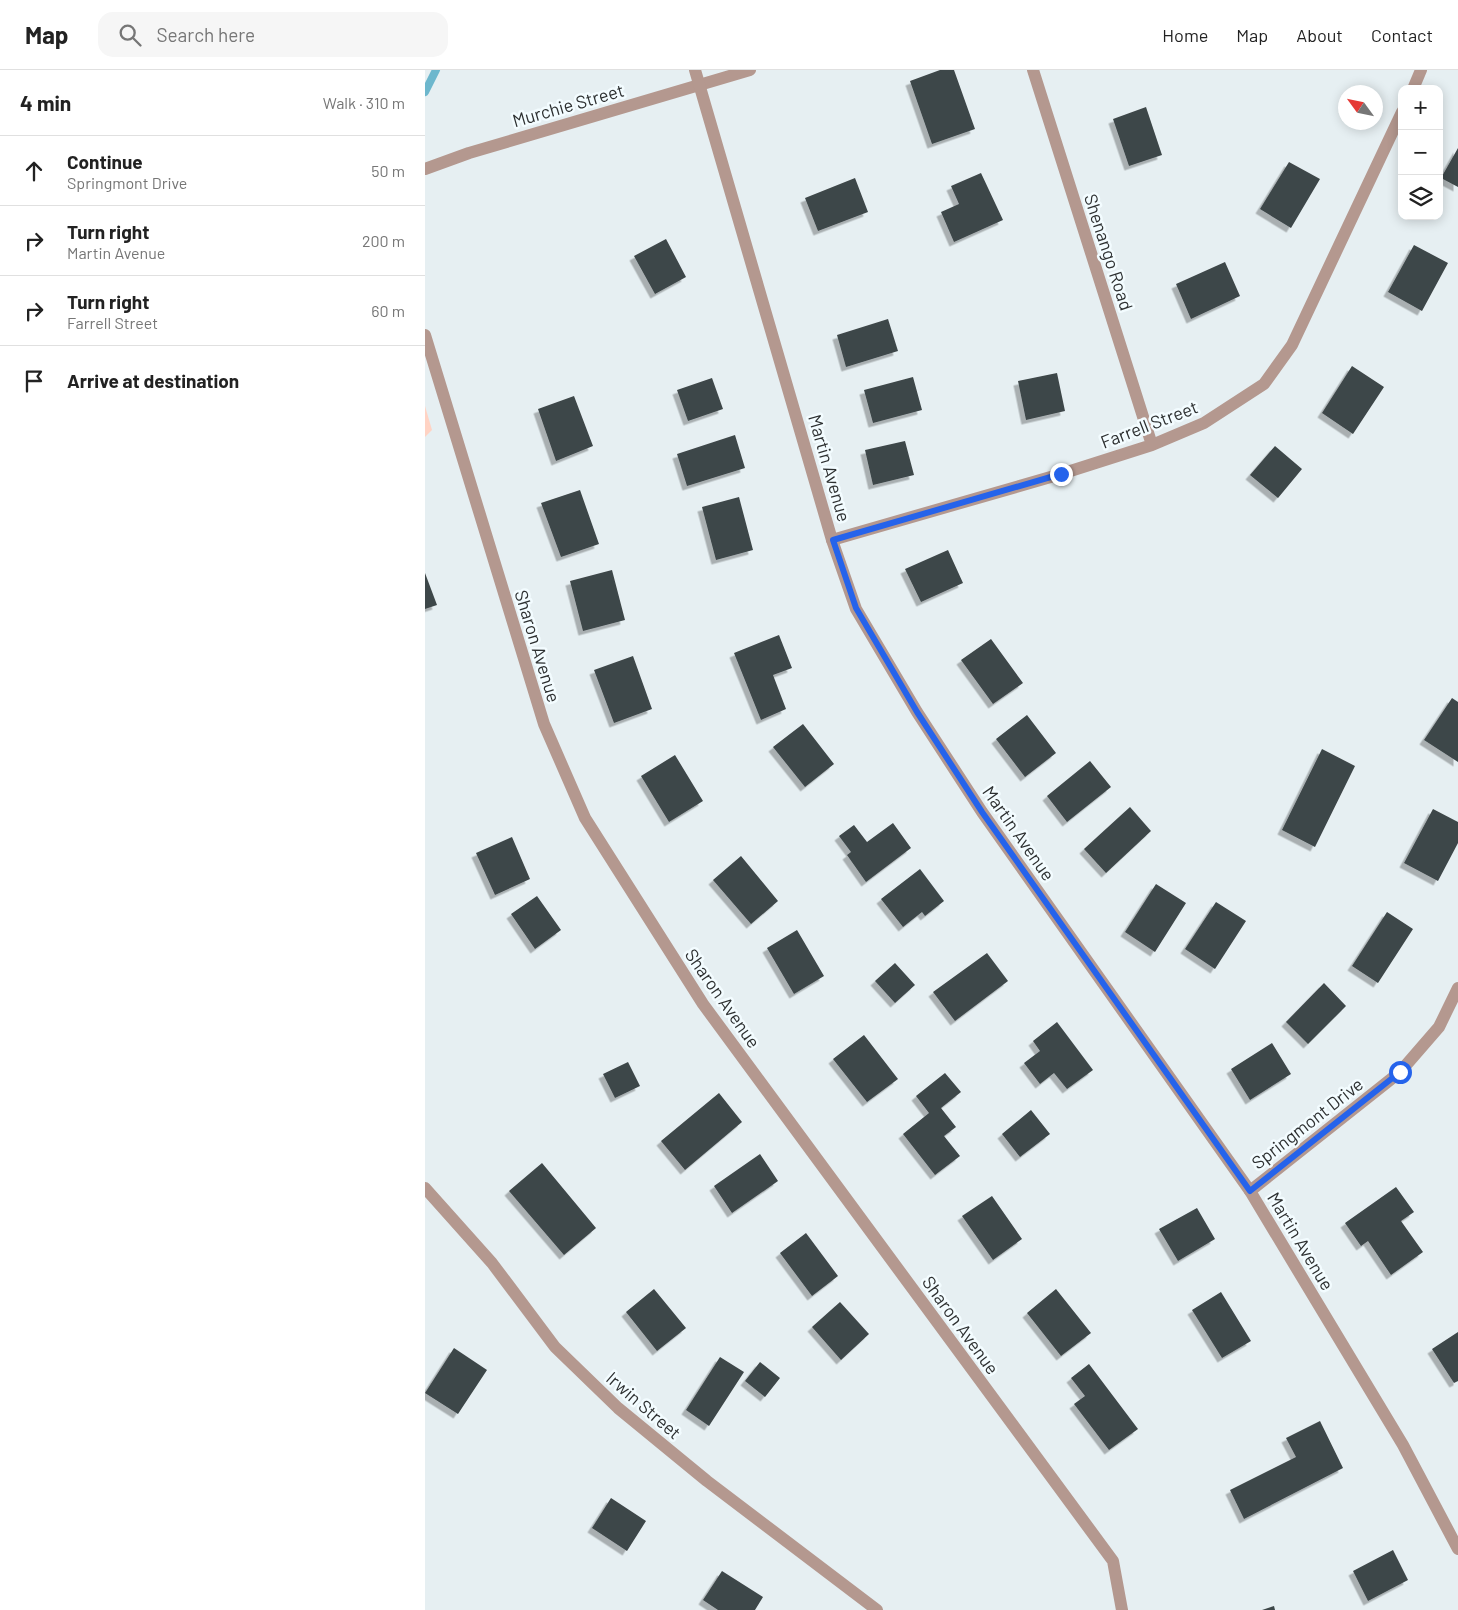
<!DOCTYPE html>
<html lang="en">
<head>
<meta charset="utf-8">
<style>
  :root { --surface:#fff; --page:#f6f6f6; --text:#222; --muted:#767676; --line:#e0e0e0 }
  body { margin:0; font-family:Barlow,sans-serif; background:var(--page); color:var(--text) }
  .controls { position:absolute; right:15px; top:15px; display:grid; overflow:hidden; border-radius:10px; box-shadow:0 2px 12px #0003 }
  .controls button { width:45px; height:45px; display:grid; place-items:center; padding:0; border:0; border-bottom:1px solid var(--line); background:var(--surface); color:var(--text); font:25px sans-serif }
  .compass { position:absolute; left:913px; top:15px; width:45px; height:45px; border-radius:50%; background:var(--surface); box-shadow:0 2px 12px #0003; rotate:303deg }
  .stop { position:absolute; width:15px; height:15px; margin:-11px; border:4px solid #2563eb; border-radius:50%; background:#fff }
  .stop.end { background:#2563eb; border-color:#fff; box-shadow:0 1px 5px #0008 }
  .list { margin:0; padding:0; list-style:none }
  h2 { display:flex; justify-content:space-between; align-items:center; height:65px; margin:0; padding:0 20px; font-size:21px }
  h2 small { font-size:16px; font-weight:400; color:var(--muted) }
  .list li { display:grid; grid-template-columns:32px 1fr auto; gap:15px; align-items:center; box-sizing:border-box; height:70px; padding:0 20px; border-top:1px solid var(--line) }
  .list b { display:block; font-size:19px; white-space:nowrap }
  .list p { margin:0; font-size:16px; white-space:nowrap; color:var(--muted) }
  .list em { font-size:16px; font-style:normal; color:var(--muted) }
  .icon { flex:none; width:28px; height:28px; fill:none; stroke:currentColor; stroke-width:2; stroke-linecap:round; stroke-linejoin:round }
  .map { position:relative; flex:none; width:1033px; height:1540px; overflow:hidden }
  header { display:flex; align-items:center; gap:30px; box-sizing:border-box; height:70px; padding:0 25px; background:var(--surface); border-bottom:1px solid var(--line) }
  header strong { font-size:24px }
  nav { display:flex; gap:28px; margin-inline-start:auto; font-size:18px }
  .search { width:350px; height:45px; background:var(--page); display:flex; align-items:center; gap:12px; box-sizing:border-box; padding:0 18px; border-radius:15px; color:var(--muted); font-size:19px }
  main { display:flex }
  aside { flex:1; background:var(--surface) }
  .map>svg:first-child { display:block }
</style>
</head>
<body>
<header>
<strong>Map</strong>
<div class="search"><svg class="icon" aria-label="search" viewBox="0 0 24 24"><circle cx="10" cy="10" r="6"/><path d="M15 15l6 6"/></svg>Search here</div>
<nav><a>Home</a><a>Map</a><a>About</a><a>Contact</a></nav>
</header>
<main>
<aside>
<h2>4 min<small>Walk · 310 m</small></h2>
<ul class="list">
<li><svg class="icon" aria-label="ahead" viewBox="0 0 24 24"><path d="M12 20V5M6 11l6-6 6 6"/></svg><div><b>Continue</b><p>Springmont Drive</p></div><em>50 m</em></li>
<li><svg class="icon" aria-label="right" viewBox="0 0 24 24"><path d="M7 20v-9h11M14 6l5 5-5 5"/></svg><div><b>Turn right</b><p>Martin Avenue</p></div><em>200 m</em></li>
<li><svg class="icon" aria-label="right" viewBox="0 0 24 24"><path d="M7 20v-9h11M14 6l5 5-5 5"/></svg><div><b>Turn right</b><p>Farrell Street</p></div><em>60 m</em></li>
<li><svg class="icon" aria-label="arrive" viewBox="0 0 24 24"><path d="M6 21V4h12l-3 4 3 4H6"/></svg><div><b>Arrive at destination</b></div></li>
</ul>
</aside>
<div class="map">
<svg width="1033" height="1540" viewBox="0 0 1033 1540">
  <defs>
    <filter id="shadow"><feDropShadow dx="-4.5" dy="4.5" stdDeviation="0" flood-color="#0004"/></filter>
  </defs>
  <rect width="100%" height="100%" fill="#e6eff2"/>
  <path fill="#ffd3c4" d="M0 336 7 360 0 367Z"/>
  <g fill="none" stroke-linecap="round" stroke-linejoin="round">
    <path stroke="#6db7cd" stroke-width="8" d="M0 22 11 0"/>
  </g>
  <path fill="#3e4648" filter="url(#shadow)" d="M515 0H529L550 59 507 74 485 11Z
    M721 37 737 85 704 96 688 49Z
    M1033 78V117L1016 108Z
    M864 92 895 109 866 158 835 139Z
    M556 103 578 150 529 172 516 142 534 134 526 116Z
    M430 108 443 142 393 161 380 128Z
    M241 169 261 207 230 224 209 186Z
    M989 175 1023 193 997 241 963 222Z
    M800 192 815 226 766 249 751 214Z
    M463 249 473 281 421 297 412 265Z
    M927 296 959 317 928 364 897 343Z
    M632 303 640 341 601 350 593 311Z
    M488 307 497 340 448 353 439 320Z
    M287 308 298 339 263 351 252 320Z
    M149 326 168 376 131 391 113 339Z
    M310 365 320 398 262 416 252 384Z
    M480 371 489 405 448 415 440 380Z
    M850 376 877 399 853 428 825 405Z
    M155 420 174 474 136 487 116 433Z
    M314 427 328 480 291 490 277 437Z
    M523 480 538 513 496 532 480 499Z
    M187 500 200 550 158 561 145 511Z
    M0 503 12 535 0 539Z
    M354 565 367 598 348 605 361 639 336 650 309 583Z
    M566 569 598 613 568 634 536 590Z
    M208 586 227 639 189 653 169 600Z
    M1027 628 1033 632V692L999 670Z
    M602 645 631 683 600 707 571 669Z
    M378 654 409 694 380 717 348 677Z
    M897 679 930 696 890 777 857 760Z
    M250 685 278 731 244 752 216 706Z
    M665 691 686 717 642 752 622 726Z
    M705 737 726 761 681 803 659 779Z
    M1008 739 1033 752V773L1013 811 979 793Z
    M468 753 486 778 441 812 422 785 426 782 414 766 429 755 442 772Z
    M87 767 105 809 70 825 51 783Z
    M316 786 353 831 326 854 288 810Z
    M495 799 519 831 500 846 497 842 478 857 456 829Z
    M731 814 761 833 730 882 700 862Z
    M112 826 136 860 110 879 86 844Z
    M791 832 821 851 790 899 760 879Z
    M962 842 988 859 953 913 927 896Z
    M372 860 399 906 369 924 342 878Z
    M562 883 583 911 530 951 508 922Z
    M470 893 490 915 470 933 450 911Z
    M899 913 921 936 883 974 861 952Z
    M632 952 668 1000 642 1019 629 1003 615 1014 599 993 615 981 608 971Z
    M439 965 473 1009 442 1032 408 989Z
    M847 973 866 1004 825 1030 806 999Z
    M203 992 215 1016 190 1028 178 1004Z
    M520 1003 536 1022 516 1038 531 1057 519 1066 535 1086 510 1105 478 1064 504 1043 491 1026Z
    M294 1023 317 1052 260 1100 236 1071Z
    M606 1040 625 1064 595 1087 577 1064Z
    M335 1084 353 1111 307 1143 289 1116Z
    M117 1093 171 1158 139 1185 84 1121Z
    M971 1117 989 1142 976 1151 998 1182 966 1205 943 1171 936 1176 920 1153Z
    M567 1126 597 1169 568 1190 537 1146Z
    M772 1138 790 1169 753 1191 734 1159Z
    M381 1163 413 1206 387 1226 355 1183Z
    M229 1219 261 1258 232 1281 201 1242Z
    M631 1219 666 1263 636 1286 602 1243Z
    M796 1222 826 1271 797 1288 767 1240Z
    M415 1232 444 1264 416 1290 387 1257Z
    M1033 1262V1311L1029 1313 1007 1279Z
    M29 1278 62 1300 33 1344 0 1323Z
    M295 1287 319 1302 284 1356 261 1340Z
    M335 1292 355 1308 340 1327 320 1311Z
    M664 1294 713 1359 684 1380 649 1334 660 1326 646 1308Z
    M895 1351 918 1398 819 1449 805 1420 871 1387 861 1368Z
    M186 1428 221 1451 202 1481 167 1458Z
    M968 1480 983 1510 943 1531 928 1501Z
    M297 1501 338 1527 330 1540H293L278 1530Z
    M849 1536 850 1540H837Z"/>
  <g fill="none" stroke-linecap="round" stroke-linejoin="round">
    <path stroke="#b4988f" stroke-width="12" d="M608 0 727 375
      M988 19 996 0
      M0 99 44 83 325 0
      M0 265 119 654 160 748 278 934 688 1491 697 1540
      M407 470 636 404 727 375 779 353 839 314 867 275 977 42
      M0 1118 67 1193 130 1277 193 1338 282 1411 452 1540
      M825 1121 975 1002 1014 957 1033 918"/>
    <path stroke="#b4988f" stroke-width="12" d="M270 0 407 470 431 539 492 642 557 742 825 1121 978 1375 1033 1479"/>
  </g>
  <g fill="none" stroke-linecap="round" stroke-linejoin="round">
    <path stroke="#2563eb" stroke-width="6" d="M636 404 408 470 431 538 492 642 557 742 825 1121 975 1002"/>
  </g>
  <g text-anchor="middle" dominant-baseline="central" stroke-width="5" stroke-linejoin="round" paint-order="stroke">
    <g font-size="18" fill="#2d3031" stroke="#f3fcff">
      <text transform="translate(143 35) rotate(-16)">Murchie Street</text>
      <text transform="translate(684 182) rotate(72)">Shenango Road</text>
      <text transform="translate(724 354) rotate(-21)">Farrell Street</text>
      <text transform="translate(405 398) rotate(74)">Martin Avenue</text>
      <text transform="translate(113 576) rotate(73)">Sharon Avenue</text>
      <text transform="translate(594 763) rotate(55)">Martin Avenue</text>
      <text transform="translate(298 928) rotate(55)">Sharon Avenue</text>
      <text transform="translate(882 1053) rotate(-38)">Springmont Drive</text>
      <text transform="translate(876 1171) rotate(59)">Martin Avenue</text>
      <text transform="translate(536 1255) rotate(54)">Sharon Avenue</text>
      <text transform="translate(219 1335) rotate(41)">Irwin Street</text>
    </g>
  </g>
</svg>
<div class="controls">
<button>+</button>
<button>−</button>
<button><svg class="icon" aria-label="layers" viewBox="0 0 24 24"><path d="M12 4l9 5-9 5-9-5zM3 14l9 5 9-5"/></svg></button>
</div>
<svg class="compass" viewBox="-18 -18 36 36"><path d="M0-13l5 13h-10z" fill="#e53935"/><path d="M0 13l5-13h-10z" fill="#767676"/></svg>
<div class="stop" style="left:975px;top:1002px"></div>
<div class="stop end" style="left:636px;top:404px"></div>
</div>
</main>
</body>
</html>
